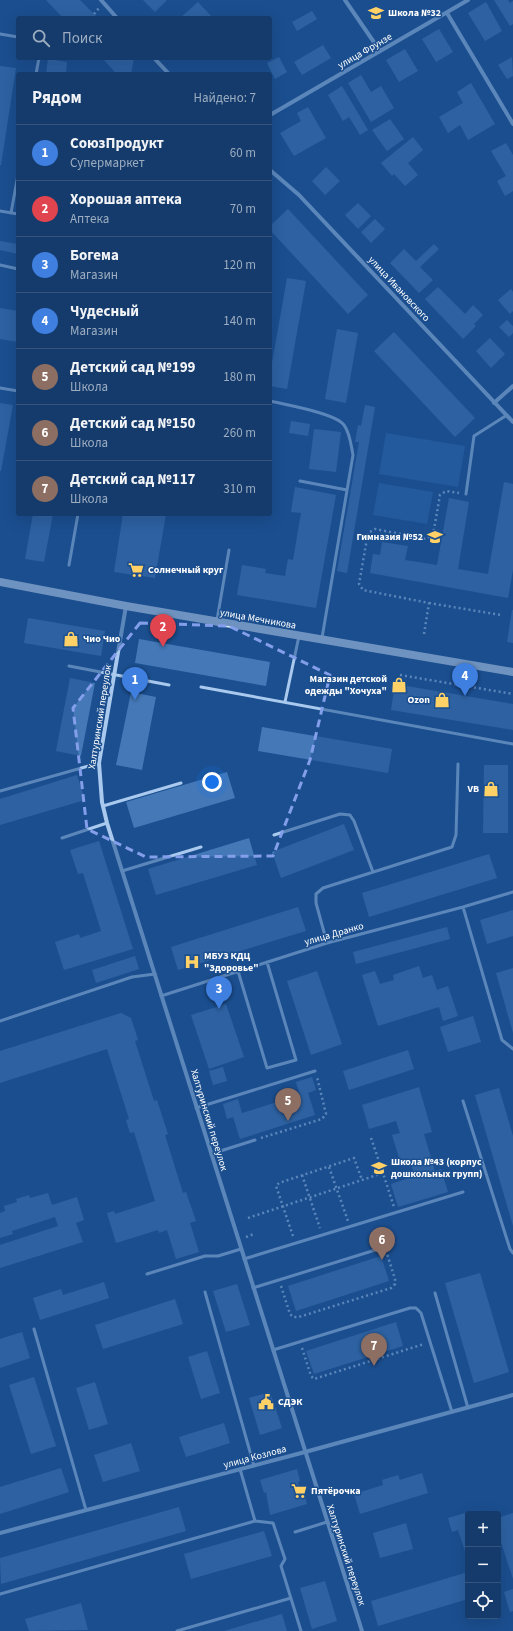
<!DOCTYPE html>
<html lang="ru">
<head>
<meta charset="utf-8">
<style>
  :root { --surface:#143b6b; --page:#214673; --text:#f1f3f6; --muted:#9dadc1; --line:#33557e; --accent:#8c9099 }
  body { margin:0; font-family:"Source Sans 3",sans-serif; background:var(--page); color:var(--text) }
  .controls { position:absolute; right:12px; bottom:12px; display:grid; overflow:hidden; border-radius:4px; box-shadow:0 4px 16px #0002 }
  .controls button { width:36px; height:36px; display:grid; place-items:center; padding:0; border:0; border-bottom:1px solid var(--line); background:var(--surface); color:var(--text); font:20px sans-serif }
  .you { position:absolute; left:212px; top:782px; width:14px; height:14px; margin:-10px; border:3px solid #fff; border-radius:50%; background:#1a73e8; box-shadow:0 0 0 6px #1a73e833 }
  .badge { display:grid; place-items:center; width:26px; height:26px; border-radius:50%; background:var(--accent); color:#fff; font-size:13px; font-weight:700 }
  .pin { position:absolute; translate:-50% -33px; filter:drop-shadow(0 1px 2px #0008) }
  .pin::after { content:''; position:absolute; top:21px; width:14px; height:12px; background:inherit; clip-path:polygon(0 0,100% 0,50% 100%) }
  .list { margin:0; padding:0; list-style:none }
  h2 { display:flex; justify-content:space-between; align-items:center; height:52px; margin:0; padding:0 16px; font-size:17px }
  h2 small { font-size:13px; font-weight:400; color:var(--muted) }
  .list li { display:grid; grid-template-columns:26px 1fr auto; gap:12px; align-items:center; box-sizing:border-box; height:56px; padding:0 16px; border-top:1px solid var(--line) }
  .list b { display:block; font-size:15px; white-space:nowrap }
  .list p { margin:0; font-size:13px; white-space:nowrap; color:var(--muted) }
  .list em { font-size:13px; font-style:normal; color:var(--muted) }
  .icon { flex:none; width:22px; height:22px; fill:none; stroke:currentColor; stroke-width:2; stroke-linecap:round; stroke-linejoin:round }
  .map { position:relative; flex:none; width:513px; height:1631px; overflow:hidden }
  .search { position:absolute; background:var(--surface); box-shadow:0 4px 16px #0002; left:16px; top:16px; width:256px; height:44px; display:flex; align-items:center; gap:10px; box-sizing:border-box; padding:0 14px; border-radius:4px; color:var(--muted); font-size:15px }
  .panel { position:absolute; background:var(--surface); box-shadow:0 4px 16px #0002; left:16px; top:72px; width:256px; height:444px; border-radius:4px }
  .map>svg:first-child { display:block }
</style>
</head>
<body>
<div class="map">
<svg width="513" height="1631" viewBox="0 0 513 1631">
  <rect width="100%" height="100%" fill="#1b4f8f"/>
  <path fill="#2e69ad" d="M386 433 465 446 458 487 379 474Z
    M379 483 433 492 427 524 373 515Z"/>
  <path fill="#4478b7" d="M46 0H80L98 18H63Z
    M143 0H167L155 12Z
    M494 0H508L510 3 513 1V24L510 26Z
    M198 2 212 17 211 18H180Z
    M486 2 502 31 485 41 468 13Z
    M312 11 317 19 297 31 292 22Z
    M439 29 453 52 436 62 422 39Z
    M323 45 331 58 302 75 294 62Z
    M405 49 418 71 399 82 386 60Z
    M279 57 287 72 275 79 267 63Z
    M512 57 513 76 507 79 498 65Z
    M102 58H134L131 74H113L114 71Z
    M48 59 67 62 66 74H46Z
    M0 66 16 68 1 165H0Z
    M361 75 371 92 381 86 394 108 371 122 348 83Z
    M471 83 495 124 468 140 460 125 448 133 439 117 463 103 457 92Z
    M342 86 368 130 360 135 349 117 343 121 328 95Z
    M308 107 326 138 294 156 280 133 301 121 297 113Z
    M390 119 404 139 387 151 372 130Z
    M413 137 423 150 408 163 418 175 405 186 394 174 392 176 381 163Z
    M506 143 513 155V191L505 196 497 181 506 176 491 151Z
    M326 167 340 181 325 195 312 181Z
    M358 203 371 216 358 229 345 215Z
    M288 209 368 295 348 314 270 230V226Z
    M375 219 385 229 371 243 361 232Z
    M0 241 18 244V254L0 250Z
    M434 244 439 249 420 267 433 280 419 293 390 263 404 249 416 261Z
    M287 278 306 281 287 389 270 386V374Z
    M438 287 465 314 473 305 483 315 474 324 476 326 463 339 425 299Z
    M511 289 513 292V311L510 314 498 300Z
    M0 308 18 311V342L0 339Z
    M507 320 513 326V333L509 337 499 327Z
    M337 329 358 333 346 403 325 399Z
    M394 332 475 418 455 437 374 351Z
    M490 338 505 354 491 368 476 351Z
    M0 403 13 405 1 471H0Z
    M365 405 375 407 347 573 337 571 359 442H355L358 425 361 426Z
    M291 421 310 424 308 436 289 433Z
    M314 429 341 432 336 472 309 469Z
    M504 482 513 484V570L508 598 370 573 373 554 380 555 382 542 408 546 405 560 437 565 449 498 469 502 458 569 488 574Z
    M295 487 336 495 316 608 237 595 242 565 266 569 265 573 285 576 288 559 293 560 301 513 291 512Z
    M33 514H53L44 562 25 559Z
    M123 514H166L155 578 114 572Z
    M512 610H513V643L507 642Z
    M28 618 105 631 101 656 24 643Z
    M139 639 270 662 266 686 135 663Z
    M70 678 95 683 81 756 56 751Z
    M395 684 513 704V730L391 710Z
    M131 692 156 697 142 770 116 765Z
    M262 727 392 749 388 773 258 751Z
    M484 765H508V833H483Z
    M227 772 235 798 134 828 126 802Z
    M77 775 85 800 0 825V799Z
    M344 824 354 850 281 878 272 852Z
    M249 838 257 865 156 895 148 869Z
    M99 841 133 949 64 970 55 942 79 934 80 938 101 931 83 873 78 874 70 850Z
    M489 854 497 878 369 917 362 893Z
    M298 907 306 931 178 970 171 947Z
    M513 910V936L487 944 480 920Z
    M447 927 450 939 356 964 353 952Z
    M135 956 139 969 96 983 92 970Z
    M419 966 423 978 432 975 437 990 448 986 458 1016 443 1021 439 1007 378 1026 362 975 375 971 380 984 394 980 393 975Z
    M513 968V1033L496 973Z
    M317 971 342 1044 311 1055 287 981Z
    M226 1004 244 1057 209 1069 191 1015Z
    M121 1013 131 1018 138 1040 135 1041 154 1101 157 1100 168 1134 165 1135 183 1193 186 1192 196 1221 190 1223 199 1252 176 1259 167 1230 159 1233 158 1230 116 1243 107 1213 114 1211 115 1214 155 1201 134 1132 130 1133 126 1120 129 1119 107 1049 0 1083V1051Z
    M473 1016 481 1042 448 1052 440 1027Z
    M408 1050 414 1069 349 1090 343 1071Z
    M223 1067 227 1081 213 1085 209 1071Z
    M312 1077 316 1090 308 1093 315 1115 240 1139 233 1117 227 1119 223 1104 238 1099 242 1113 300 1095 296 1082Z
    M419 1087 432 1132 424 1134 435 1171 441 1169 448 1192 398 1207 391 1184 415 1176 410 1161 401 1164 392 1135 400 1133 396 1121 369 1129 362 1105Z
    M499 1088 513 1136V1226L475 1095Z
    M48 1193 52 1205 77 1197 84 1220 76 1223 83 1242 0 1268V1245L58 1226 55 1217 12 1231 13 1234 0 1238V1213L5 1211 4 1206 17 1202 16 1199 29 1195 30 1198Z
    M381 1256 389 1281 296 1311 288 1286Z
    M480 1273 509 1372 474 1383 445 1283Z
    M104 1282 109 1298 40 1320 33 1298 61 1289 63 1295Z
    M237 1284 250 1325 226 1332 213 1291Z
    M175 1299 183 1324 103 1349 95 1325Z
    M396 1322 403 1346 314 1374 306 1351Z
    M22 1332 30 1358 0 1368V1339Z
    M207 1351 220 1393 201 1399 188 1357Z
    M34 1377 56 1446 31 1454 9 1385Z
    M95 1382 108 1424 89 1430 76 1388Z
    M270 1392 282 1428 260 1435 249 1398Z
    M224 1423 230 1443 186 1457 179 1437Z
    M131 1443 140 1471 103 1482 94 1455Z
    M61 1468 69 1492 0 1514V1487Z
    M297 1469 300 1481 298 1482 301 1493 304 1492 307 1504 270 1515 266 1492 264 1493 260 1480Z
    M422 1473 428 1493 360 1514 354 1494 383 1485 382 1480 398 1475 400 1480Z
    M179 1507 186 1531 1 1584 0 1558Z
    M472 1511 473 1514H468V1554H466L458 1530 452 1532 448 1518Z
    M513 1513V1579L498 1533V1518Z
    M406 1523 413 1549 380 1558 373 1533Z
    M264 1531 272 1556 191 1579 184 1554Z
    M468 1572V1599L378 1626 371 1601Z
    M325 1581 337 1621 312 1629 300 1588Z
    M513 1589V1611L510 1612 504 1592Z
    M81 1603 88 1630 29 1631 25 1619Z
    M282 1614 287 1631H224Z"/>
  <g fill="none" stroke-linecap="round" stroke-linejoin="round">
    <path stroke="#a9c9ee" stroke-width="2.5" stroke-dasharray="2 3" stroke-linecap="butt" d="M94 14 99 8
      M429 603 501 615
      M424 634 429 603 363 590 359 584 368 533 375 529 426 539 433 535 440 495 446 491 459 493
      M400 675 513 694
      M261 1138 322 1119 326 1114 317 1077
      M371 1138 383 1173
      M329 1167 348 1221
      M302 1175 320 1228
      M248 1218 383 1173 394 1207
      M293 1236 277 1189 276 1186 279 1183 354 1158 362 1180
      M246 1237 254 1234
      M281 1286 290 1314 293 1317H299L391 1288 395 1284V1279L387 1254
      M302 1348 311 1376 314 1379 424 1344"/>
    <path stroke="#a9c9ee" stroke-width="3" d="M0 34 18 37
      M36 74 39 58
      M0 211 18 214
      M11 213 18 175
      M0 265 18 269
      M0 388 18 391
      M270 401C286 405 335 413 344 425 350 433 351 445 353 455L322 638
      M300 481 347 490
      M466 494 474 436 507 415
      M69 565 78 514
      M217 620 229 550
      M69 666 169 685
      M201 687 513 744
      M285 702 299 636
      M0 791 99 763
      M103 806 181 783
      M274 835 340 814 350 815 354 821 373 872
      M62 838 107 823
      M122 871 201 847
      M463 907 502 1040 513 1049
      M327 943 316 903V894L323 888 452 847 456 835 458 764
      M238 971 267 1068 296 1060 267 962
      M161 996 327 943 463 907 513 892
      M0 1021 132 977 155 974
      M463 1101 510 1249 513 1253
      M196 1108 315 1071
      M211 1154 255 1140
      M244 1259 463 1192
      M147 1274 205 1256H218L241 1249
      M253 1288 385 1247
      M205 1292 254 1466
      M435 1293 468 1408
      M34 1329 86 1510
      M273 1350 410 1308H416L421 1313 452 1412
      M240 1469 255 1521
      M295 1532 327 1522
      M0 1594 255 1521 273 1523 285 1559 281 1566 301 1631
      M177 1631 291 1598"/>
    <path stroke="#a9c9ee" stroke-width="4" d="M101 0 117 18
      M345 0 380 51
      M447 13 513 124
      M154 58 169 74
      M270 115 468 0
      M270 170 299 195 513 422
      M494 403 513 386
      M126 606 99 763 102 802 107 823 362 1631
      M0 1533 305 1452 513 1395"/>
    <path stroke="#d6e6fa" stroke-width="8" d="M0 582 126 606 513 672"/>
  </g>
  <path d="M0 0H513V1631H0ZM140 623 229 626 330 675 310 760 273 856 146 857 87 829 73 708Z" fill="#1b4f8f" fill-opacity=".55" fill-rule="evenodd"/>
  <path fill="none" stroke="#839eea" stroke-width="3" stroke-dasharray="8 5" stroke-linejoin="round" d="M140 623 229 626 330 675 310 760 273 856 146 857 87 829 73 708Z"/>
  <defs>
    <symbol id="school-bare" viewBox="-9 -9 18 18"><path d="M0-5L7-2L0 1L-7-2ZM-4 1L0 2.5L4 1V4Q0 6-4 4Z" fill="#ffd166" stroke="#1b4f8f" stroke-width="2.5" paint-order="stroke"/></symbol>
    <symbol id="supermarket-bare" viewBox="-9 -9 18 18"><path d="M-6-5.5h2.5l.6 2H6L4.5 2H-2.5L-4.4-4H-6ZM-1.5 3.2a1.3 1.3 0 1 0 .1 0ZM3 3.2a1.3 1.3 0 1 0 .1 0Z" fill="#ffd166" stroke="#1b4f8f" stroke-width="2.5" paint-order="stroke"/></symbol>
    <symbol id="shop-bare" viewBox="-9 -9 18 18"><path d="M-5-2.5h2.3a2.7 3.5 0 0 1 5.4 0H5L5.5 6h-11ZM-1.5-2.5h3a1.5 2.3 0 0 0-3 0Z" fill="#ffd166" stroke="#1b4f8f" stroke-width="2.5" paint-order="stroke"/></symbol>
    <symbol id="hospital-bare" viewBox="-9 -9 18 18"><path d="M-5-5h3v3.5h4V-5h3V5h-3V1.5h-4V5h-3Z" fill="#ffd166" stroke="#1b4f8f" stroke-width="2.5" paint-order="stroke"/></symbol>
    <symbol id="civic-bare" viewBox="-9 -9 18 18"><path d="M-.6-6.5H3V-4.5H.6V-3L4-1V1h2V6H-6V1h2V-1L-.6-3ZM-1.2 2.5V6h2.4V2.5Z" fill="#ffd166" stroke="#1b4f8f" stroke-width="2.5" paint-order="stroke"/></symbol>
  </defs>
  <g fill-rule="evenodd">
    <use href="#school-bare" x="365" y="2" width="22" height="22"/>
    <use href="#school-bare" x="424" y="526" width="22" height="22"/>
    <use href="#supermarket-bare" x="125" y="559" width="22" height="22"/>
    <use href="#shop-bare" x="60" y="628" width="22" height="22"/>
    <use href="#shop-bare" x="388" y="674" width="22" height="22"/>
    <use href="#shop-bare" x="431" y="689" width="22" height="22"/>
    <use href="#shop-bare" x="480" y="778" width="22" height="22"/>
    <use href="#hospital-bare" x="181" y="951" width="22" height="22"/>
    <use href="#school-bare" x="368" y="1157" width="22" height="22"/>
    <use href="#civic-bare" x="255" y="1391" width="22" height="22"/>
    <use href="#supermarket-bare" x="288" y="1480" width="22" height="22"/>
  </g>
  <g text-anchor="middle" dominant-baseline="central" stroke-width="3" stroke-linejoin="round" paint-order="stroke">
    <g font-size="10" font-weight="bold" fill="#fff" stroke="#1b4f8f" text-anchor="start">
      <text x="388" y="13">Школа №32</text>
      <text x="423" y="537" text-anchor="end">Гимназия №52</text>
      <text x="148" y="570">Солнечный круг</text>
      <text x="83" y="639">Чио Чио</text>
      <text x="387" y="679" text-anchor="end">Магазин детской<tspan x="387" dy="12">одежды "Хочуха"</tspan></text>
      <text x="430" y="700" text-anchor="end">Ozon</text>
      <text x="479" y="789" text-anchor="end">VB</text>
      <text x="204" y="956">МБУЗ КДЦ<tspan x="204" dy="12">"Здоровье"</tspan></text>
      <text x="391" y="1162">Школа №43 (корпус<tspan x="391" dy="12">дошкольных групп)</tspan></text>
      <text x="278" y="1402">СДЭК</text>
      <text x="311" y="1491">Пятёрочка</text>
    </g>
    <g font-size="10" fill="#fff" stroke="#1b4f8f">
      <text transform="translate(365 51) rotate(-30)">улица Фрунзе</text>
      <text transform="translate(399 289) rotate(47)">улица Ивановского</text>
      <text transform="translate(258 619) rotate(10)">улица Мечникова</text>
      <text transform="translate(100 717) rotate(-81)">Халтуринский переулок</text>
      <text transform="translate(334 934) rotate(-16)">улица Дранко</text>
      <text transform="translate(209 1120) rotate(73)">Халтуринский переулок</text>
      <text transform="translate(255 1457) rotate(-15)">улица Козлова</text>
      <text transform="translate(346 1555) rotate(72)">Халтуринский переулок</text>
    </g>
  </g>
</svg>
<div class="controls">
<button>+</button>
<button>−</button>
<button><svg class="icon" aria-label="locate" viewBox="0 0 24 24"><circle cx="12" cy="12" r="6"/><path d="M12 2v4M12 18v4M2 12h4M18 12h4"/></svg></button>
</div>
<div class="you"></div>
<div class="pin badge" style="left:135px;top:700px;background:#3f7fe0">1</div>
<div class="pin badge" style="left:163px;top:647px;background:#e0444e">2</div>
<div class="pin badge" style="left:219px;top:1009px;background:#3f7fe0">3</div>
<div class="pin badge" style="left:465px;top:696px;background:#3f7fe0">4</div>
<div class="pin badge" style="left:288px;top:1121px;background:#8d6e63">5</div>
<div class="pin badge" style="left:382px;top:1260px;background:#8d6e63">6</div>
<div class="pin badge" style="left:374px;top:1366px;background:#8d6e63">7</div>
<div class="search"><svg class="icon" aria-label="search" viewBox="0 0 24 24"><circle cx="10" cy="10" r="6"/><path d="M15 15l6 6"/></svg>Поиск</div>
<section class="panel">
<h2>Рядом<small>Найдено: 7</small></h2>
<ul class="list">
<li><span class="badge" style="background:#3f7fe0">1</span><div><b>СоюзПродукт</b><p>Супермаркет</p></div><em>60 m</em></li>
<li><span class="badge" style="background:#e0444e">2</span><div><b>Хорошая аптека</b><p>Аптека</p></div><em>70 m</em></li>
<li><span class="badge" style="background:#3f7fe0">3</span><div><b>Богема</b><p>Магазин</p></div><em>120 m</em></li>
<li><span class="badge" style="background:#3f7fe0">4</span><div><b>Чудесный</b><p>Магазин</p></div><em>140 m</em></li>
<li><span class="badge" style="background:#8d6e63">5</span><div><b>Детский сад №199</b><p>Школа</p></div><em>180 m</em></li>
<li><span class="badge" style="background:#8d6e63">6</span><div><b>Детский сад №150</b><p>Школа</p></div><em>260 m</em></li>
<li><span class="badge" style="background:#8d6e63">7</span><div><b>Детский сад №117</b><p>Школа</p></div><em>310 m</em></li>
</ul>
</section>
</div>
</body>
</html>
